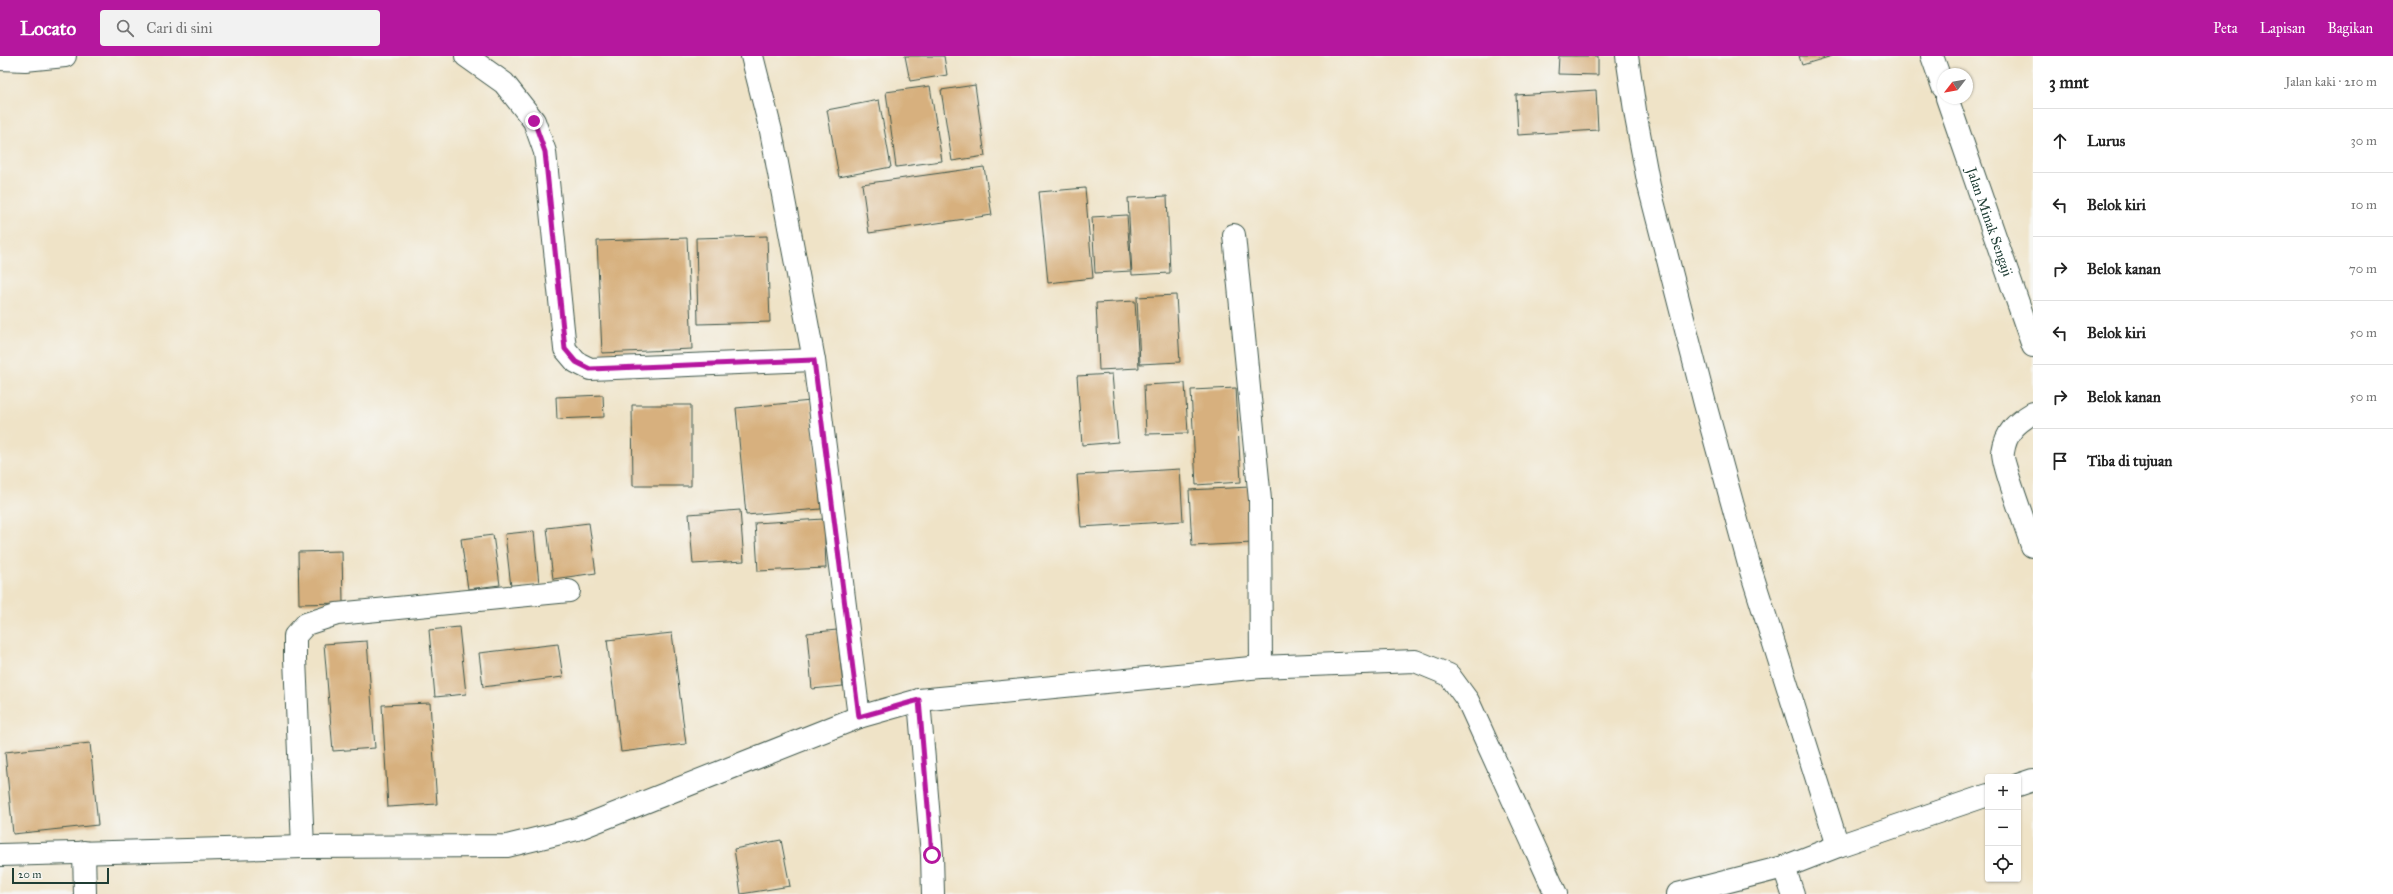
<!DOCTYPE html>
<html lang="id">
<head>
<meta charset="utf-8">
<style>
  :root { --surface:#fff; --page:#f2f2f2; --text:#222; --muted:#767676; --line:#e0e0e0; --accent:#b5179e }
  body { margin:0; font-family:"IM FELL Great Primer",serif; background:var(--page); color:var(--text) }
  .controls { position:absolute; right:12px; bottom:12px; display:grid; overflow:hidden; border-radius:4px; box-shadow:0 1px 3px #0004 }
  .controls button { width:36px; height:36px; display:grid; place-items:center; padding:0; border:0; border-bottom:1px solid var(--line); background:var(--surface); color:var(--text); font:20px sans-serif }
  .compass { position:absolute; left:1937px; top:12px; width:36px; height:36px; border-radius:50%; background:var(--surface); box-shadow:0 1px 3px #0004; rotate:239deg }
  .scale { position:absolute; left:12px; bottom:10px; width:97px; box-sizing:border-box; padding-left:4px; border:2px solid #1f3d34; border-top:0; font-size:11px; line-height:14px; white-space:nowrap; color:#1f3d34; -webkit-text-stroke:3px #f6f6f2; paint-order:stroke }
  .stop { position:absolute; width:12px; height:12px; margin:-9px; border:3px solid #b5179e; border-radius:50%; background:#fff }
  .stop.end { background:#b5179e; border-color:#fff; box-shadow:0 1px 4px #0008 }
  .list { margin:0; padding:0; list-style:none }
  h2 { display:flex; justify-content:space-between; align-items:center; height:52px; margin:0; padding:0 16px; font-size:17px }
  h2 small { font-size:13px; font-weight:400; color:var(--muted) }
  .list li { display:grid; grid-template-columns:26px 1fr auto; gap:12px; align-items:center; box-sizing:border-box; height:64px; padding:0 16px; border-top:1px solid var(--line) }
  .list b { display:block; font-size:15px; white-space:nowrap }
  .list em { font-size:13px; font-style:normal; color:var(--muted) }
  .icon { flex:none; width:22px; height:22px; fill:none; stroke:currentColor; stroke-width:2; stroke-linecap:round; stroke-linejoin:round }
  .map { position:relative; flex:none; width:2033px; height:838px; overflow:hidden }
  header { display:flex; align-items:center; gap:24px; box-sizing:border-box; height:56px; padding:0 20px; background:var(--accent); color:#fff }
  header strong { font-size:19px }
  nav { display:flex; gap:22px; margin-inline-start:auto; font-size:14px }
  .search { width:280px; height:36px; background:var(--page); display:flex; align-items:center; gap:10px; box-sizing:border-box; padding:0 14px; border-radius:4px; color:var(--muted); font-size:15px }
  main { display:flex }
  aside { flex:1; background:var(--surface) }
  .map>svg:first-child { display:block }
</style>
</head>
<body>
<header>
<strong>Locato</strong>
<div class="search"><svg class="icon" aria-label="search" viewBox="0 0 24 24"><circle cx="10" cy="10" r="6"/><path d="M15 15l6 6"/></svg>Cari di sini</div>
<nav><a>Peta</a><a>Lapisan</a><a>Bagikan</a></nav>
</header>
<main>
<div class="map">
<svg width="2033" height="838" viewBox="0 0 2033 838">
  <rect width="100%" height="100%" fill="#f6f6f2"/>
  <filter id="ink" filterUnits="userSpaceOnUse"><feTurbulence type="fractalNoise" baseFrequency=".025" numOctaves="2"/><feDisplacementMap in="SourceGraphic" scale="8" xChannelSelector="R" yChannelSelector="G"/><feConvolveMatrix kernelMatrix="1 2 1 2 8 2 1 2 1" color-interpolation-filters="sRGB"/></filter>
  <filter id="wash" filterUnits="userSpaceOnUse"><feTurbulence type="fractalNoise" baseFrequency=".012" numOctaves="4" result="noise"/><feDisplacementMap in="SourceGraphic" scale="16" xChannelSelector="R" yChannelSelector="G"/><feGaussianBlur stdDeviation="0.9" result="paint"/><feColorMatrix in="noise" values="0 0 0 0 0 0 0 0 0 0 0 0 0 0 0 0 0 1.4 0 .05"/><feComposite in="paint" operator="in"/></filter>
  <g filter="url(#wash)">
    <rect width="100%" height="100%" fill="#efe3c7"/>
    <g id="blocks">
      <path fill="#d7b07e" d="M905 0H944L947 19 910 25Z
        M1559 0H1598V19L1558 18Z
        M1799 0H1832L1802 9Z
        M975 29 985 100 952 105 941 34Z
        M930 30 942 105 896 111 886 36Z
        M1596 34 1598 74 1518 79 1516 39Z
        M879 44 891 111 839 121 827 54Z
        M984 111 992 159 869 177 862 128Z
        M1085 132 1093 222 1048 227 1039 136Z
        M1167 140 1170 217 1132 219 1128 142Z
        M1127 159 1131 215 1095 217 1092 161Z
        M767 180 770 266 698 268 696 182Z
        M687 182 692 293 602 297 597 185Z
        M1176 239 1180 306 1140 308 1137 241Z
        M1135 245 1139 312 1099 314 1096 247Z
        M1112 318 1118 386 1082 389 1077 320Z
        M1185 327 1188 377 1146 378 1144 329Z
        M1236 332 1241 426 1196 429 1191 334Z
        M603 339 604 361 557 363 556 341Z
        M811 345 821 453 746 459 736 352Z
        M632 349H691V430H633Z
        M1180 413 1183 465 1081 471 1077 419Z
        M1250 431 1253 487 1192 490 1189 434Z
        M740 454 744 505 693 508 689 458Z
        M824 463 826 512 758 515 755 467Z
        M589 467 596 517 553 523 547 472Z
        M534 475 539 528 511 531 505 478Z
        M493 479 500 529 468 533 461 483Z
        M342 495 343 547 299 548 298 496Z
        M459 571 466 638 435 641 429 574Z
        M837 574 843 630 812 633 807 577Z
        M672 577 686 688 621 696 607 584Z
        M367 585 375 692 333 695 324 588Z
        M558 588 563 621 483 631 479 597Z
        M430 647 437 748 388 751 382 649Z
        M90 687 98 769 13 778 5 696Z
        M781 784 790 830 741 838 734 793Z"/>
    </g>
  </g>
  <g filter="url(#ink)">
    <use href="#blocks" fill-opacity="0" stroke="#3e564a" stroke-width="1"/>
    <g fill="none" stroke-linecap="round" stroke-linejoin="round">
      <defs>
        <g id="minor">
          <path d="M466 0 504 27 534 65 545 96 565 293 576 306 590 313 814 304"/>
          <path d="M752 0 771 75 814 304 859 661"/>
          <path d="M1627 0 1636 61 1649 130 1705 348 1750 512 1838 790"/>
          <path d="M1932 0 1943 31"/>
          <path d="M0 3 25 4 65 0"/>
          <path id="s1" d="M1947 42 2033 290"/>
          <path d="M1234 179 1260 444 1261 611"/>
          <path d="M2032 490C2028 476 2001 405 2003 396 2006 376 2016 367 2033 357"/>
          <path d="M919 644 932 799 933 838"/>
          <path d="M2018 729 2033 724"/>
          <path d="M303 791 295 603V580L306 568 337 558 569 535"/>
          <path d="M84 796 85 838"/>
          <path d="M0 799 303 791 507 790 577 773 859 661 919 644 1261 611 1415 605 1449 619 1468 645 1556 838"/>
          <path d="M1784 811 1793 838"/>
          <path d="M1678 838 1784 811 1838 790 1988 739"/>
        </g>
      </defs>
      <use href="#minor" stroke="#3e564a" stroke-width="24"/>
      <use href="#minor" stroke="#fff" stroke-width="22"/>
    </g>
  </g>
  <g fill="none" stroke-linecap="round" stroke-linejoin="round" filter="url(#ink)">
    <path stroke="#b5179e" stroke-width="5" d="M534 65 545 96 565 293 576 306 590 313 814 304 859 661 919 644 932 799"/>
  </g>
  <g text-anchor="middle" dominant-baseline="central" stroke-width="3.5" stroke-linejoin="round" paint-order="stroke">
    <g font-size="14" fill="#1f3d34" stroke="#f6f6f2">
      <text stroke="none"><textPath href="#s1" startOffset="131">Jalan Minak Sengaji</textPath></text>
    </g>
  </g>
</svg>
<div class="controls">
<button>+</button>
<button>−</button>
<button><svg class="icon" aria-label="locate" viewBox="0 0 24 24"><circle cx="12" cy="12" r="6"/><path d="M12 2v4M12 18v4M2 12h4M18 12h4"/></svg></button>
</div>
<svg class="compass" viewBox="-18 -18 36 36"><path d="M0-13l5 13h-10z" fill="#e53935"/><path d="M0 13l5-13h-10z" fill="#767676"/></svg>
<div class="scale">20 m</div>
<div class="stop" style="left:932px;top:799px"></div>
<div class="stop end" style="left:534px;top:65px"></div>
</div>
<aside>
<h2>3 mnt<small>Jalan kaki · 210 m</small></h2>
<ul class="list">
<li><svg class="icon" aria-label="ahead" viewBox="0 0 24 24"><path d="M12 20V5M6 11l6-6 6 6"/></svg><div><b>Lurus</b></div><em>30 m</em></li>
<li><svg class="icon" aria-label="left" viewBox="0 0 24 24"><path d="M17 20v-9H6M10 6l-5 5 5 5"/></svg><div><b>Belok kiri</b></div><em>10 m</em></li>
<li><svg class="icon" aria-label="right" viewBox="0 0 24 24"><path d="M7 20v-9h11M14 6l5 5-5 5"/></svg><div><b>Belok kanan</b></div><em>70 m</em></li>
<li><svg class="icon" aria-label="left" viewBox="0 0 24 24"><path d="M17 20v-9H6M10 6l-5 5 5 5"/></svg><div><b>Belok kiri</b></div><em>50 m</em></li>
<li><svg class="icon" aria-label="right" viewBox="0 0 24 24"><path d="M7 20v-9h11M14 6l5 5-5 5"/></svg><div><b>Belok kanan</b></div><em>50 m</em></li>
<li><svg class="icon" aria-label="arrive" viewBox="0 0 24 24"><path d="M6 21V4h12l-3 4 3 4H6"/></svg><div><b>Tiba di tujuan</b></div></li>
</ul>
</aside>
</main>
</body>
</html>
